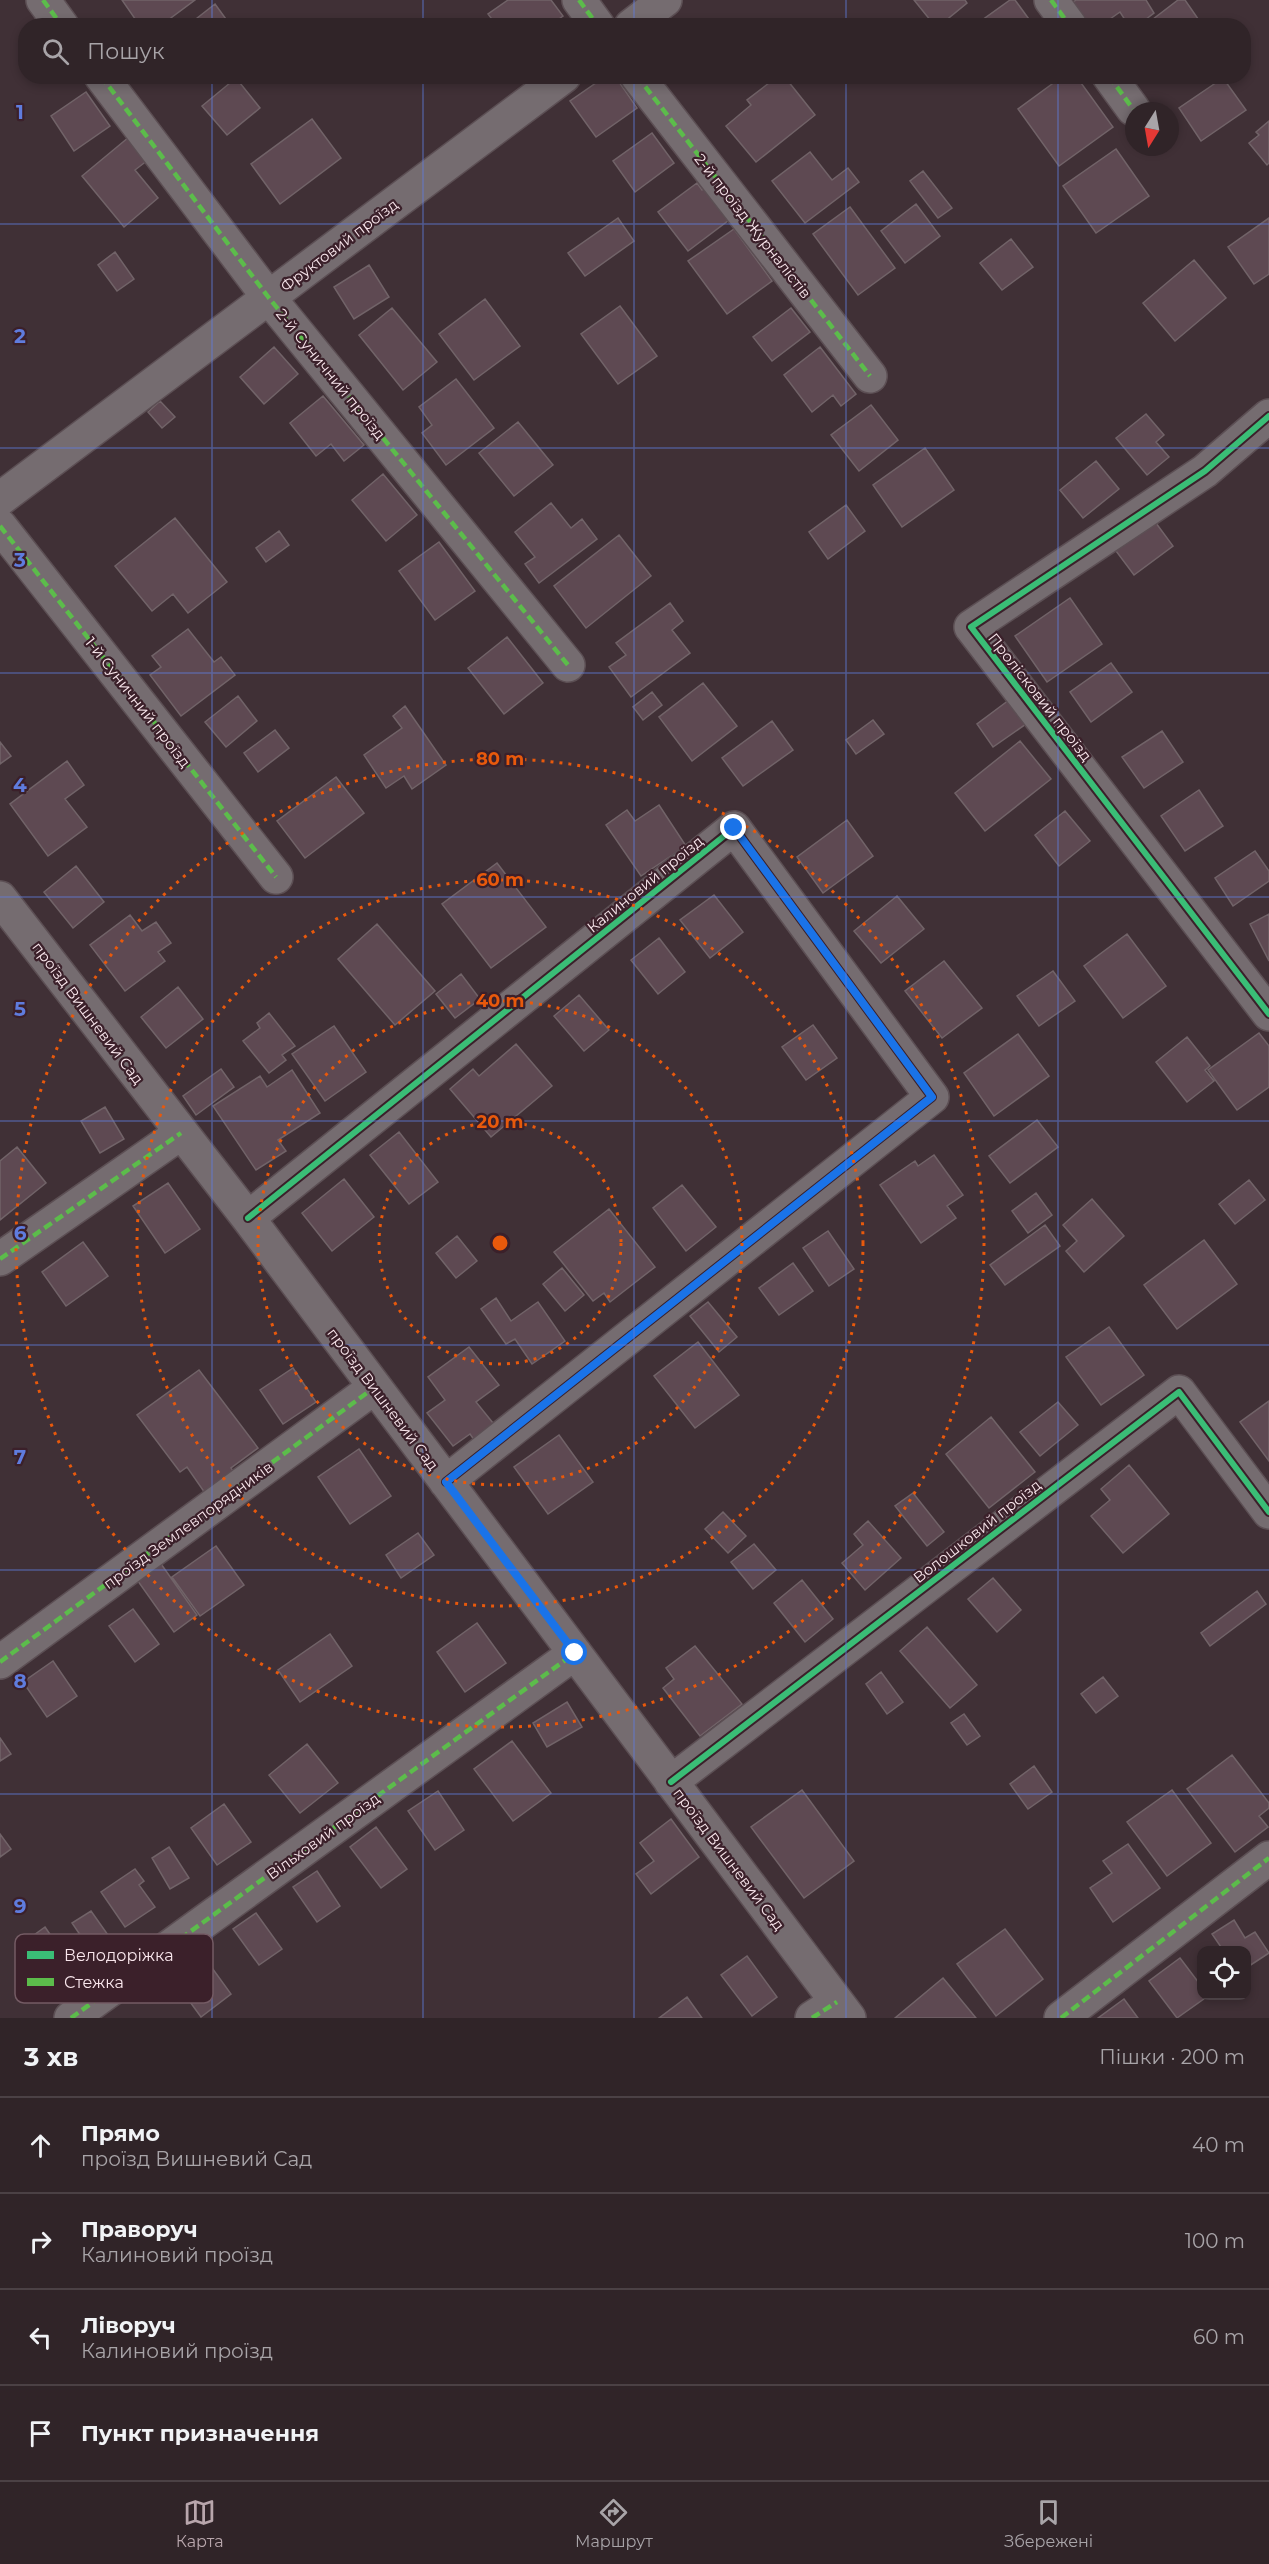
<!DOCTYPE html>
<html lang="uk">
<head>
<meta charset="utf-8">
<style>
  :root { --surface:#302428; --page:#3c3034; --text:#f1f3f6; --muted:#a8a4a8; --line:#4b4145; --accent:#b8a6ac }
  body { margin:0; font-family:Montserrat,sans-serif; background:var(--page); color:var(--text) }
  .controls { position:absolute; right:18px; bottom:18px; display:grid; overflow:hidden; border-radius:12px; box-shadow:0 3px 9px #0003 }
  .controls button { width:54px; height:54px; display:grid; place-items:center; padding:0; border:0; border-bottom:2px solid var(--line); background:var(--surface); color:var(--text); font:30px sans-serif }
  .compass { position:absolute; left:1125px; top:102px; width:54px; height:54px; border-radius:50%; background:var(--surface); box-shadow:0 3px 9px #0003; rotate:191deg }
  .stop { position:absolute; width:18px; height:18px; margin:-14px; border:4px solid #1a73e8; border-radius:50%; background:#fff }
  .stop.end { background:#1a73e8; border-color:#fff; box-shadow:0 2px 6px #0008 }
  .list { margin:0; padding:0; list-style:none }
  h2 { display:flex; justify-content:space-between; align-items:center; height:78px; margin:0; padding:0 24px; font-size:26px }
  h2 small { font-size:20px; font-weight:400; color:var(--muted) }
  .list li { display:grid; grid-template-columns:39px 1fr auto; gap:18px; align-items:center; box-sizing:border-box; height:96px; padding:0 24px; border-top:2px solid var(--line) }
  .list b { display:block; font-size:22px; white-space:nowrap }
  .list p { margin:0; font-size:20px; white-space:nowrap; color:var(--muted) }
  .list em { font-size:20px; font-style:normal; color:var(--muted) }
  .icon { flex:none; width:33px; height:33px; fill:none; stroke:currentColor; stroke-width:2; stroke-linecap:round; stroke-linejoin:round }
  .map { position:relative; flex:none; width:1269px; height:2018px; overflow:hidden }
  .search { position:absolute; background:var(--surface); box-shadow:0 3px 9px #0003; left:18px; right:18px; top:18px; height:66px; display:flex; align-items:center; gap:15px; box-sizing:border-box; padding:0 21px; border-radius:24px; color:var(--muted); font-size:22px }
  .sheet { height:462px; background:var(--surface) }
  nav { display:flex; justify-content:space-around; align-items:center; box-sizing:border-box; height:84px; border-top:2px solid var(--line); background:var(--surface); font-size:16px; color:var(--muted) }
  nav a { display:grid; justify-items:center; gap:3px }
  nav .on { color:var(--accent) }
  .map>svg:first-child { display:block }
</style>
</head>
<body>
<div class="map">
<svg width="1269" height="2018" viewBox="0 0 1269 2018">
  <rect width="100%" height="100%" fill="#403036"/>
  <path fill="#5e4952" stroke="#716368" stroke-width="1.5" d="M122 0H195L160 26H140Z
    M508 0H551L563 16 549 26H497L488 14Z
    M914 0H965L967 3 939 26H935Z
    M1010 0H1015L1034 26H980L978 23Z
    M1076 0H1146L1154 13 1137 26H1129L1120 12 1100 26H1088L1072 3Z
    M1178 0H1185L1203 26H1144Z
    M215 4 231 26H187Z
    M606 76H615L637 108 596 137 570 101Z
    M778 76H784L815 115 756 162 726 126 751 105 747 100Z
    M1063 76H1076L1113 127 1059 166 1018 109Z
    M236 78 260 108 227 135 202 106Z
    M1223 78 1246 110 1201 141 1179 108Z
    M86 92 110 126 74 151 51 116Z
    M312 119 341 158 280 204 251 164Z
    M1269 121V163L1267 165 1249 143 1259 135 1256 132Z
    M652 133 674 163 635 192 613 161Z
    M129 137 148 160 135 170 158 198 124 227 82 176Z
    M1116 149 1149 196 1096 233 1063 186Z
    M810 152 832 180 848 168 859 182 805 223 772 181Z
    M923 171 952 208 938 218 910 181Z
    M697 183 702 190 709 185 733 217 688 251 658 212Z
    M916 204 940 236 905 263 881 231Z
    M850 207 895 268 858 295 813 234Z
    M618 218 634 241 585 276 568 253Z
    M1269 218V274L1254 284 1228 247Z
    M734 229 772 281 727 314 688 261Z
    M1011 239 1033 267 1002 290 980 263Z
    M115 252 134 279 117 291 98 265Z
    M1194 260 1226 298 1175 341 1143 303Z
    M369 265 389 297 354 319 334 287Z
    M485 299 520 346 474 380 439 334Z
    M620 306 657 356 618 384 581 334Z
    M392 308 437 362 403 390 359 335Z
    M791 308 810 332 772 361 753 337Z
    M274 347 298 374 264 404 240 377Z
    M820 347 856 394 841 406 833 395 812 412 784 375Z
    M456 379 494 428 446 465 422 433 432 425 419 407Z
    M323 396 364 445 344 461 331 444 316 456 290 423Z
    M160 401 175 417 162 428 148 412Z
    M871 405 898 440 859 471 831 435Z
    M1146 414 1164 435 1156 442 1169 457 1147 475 1116 438Z
    M518 422 553 465 514 496 479 453Z
    M925 448 954 490 902 527 873 485Z
    M1096 461 1119 489 1083 518 1060 490Z
    M383 474 417 515 386 541 352 500Z
    M551 503 571 528 582 519 597 539 539 583 525 564 535 557 515 532Z
    M846 505 865 531 828 559 809 532Z
    M175 518 227 582 188 613 173 594 152 611 115 566Z
    M1153 519 1173 546 1134 575 1113 547Z
    M279 531 289 545 266 562 256 548Z
    M619 535 651 576 586 628 554 586Z
    M439 542 475 591 435 620 399 571Z
    M1070 598 1102 644 1047 682 1015 636Z
    M670 603 683 621 672 630 690 653 631 697 609 667 626 655 616 643Z
    M188 629 214 662 221 657 235 675 181 716 150 675 161 667 152 656Z
    M507 637 543 683 504 714 468 668Z
    M1111 663 1132 692 1091 722 1070 692Z
    M703 683 737 726 692 761 659 717Z
    M652 692 662 705 643 720 633 707Z
    M238 696 257 721 226 747 205 722Z
    M1009 700 1026 724 993 747 977 724Z
    M405 706 446 765 412 789 404 776 386 788 364 755 402 728 393 716Z
    M873 720 884 734 856 754 846 740Z
    M772 721 793 750 743 786 722 758Z
    M275 730 289 748 258 772 244 753Z
    M1162 731 1183 762 1144 788 1122 757Z
    M1020 741 1051 779 985 831 955 793Z
    M0 742 11 756 0 764Z
    M67 761 84 785 65 799 87 827 48 856 10 804Z
    M336 777 364 813 305 858 277 821Z
    M1199 790 1223 826 1185 851 1161 816Z
    M659 805 686 846 641 876 606 825 627 810 635 821Z
    M1065 811 1090 841 1059 866 1035 835Z
    M847 820 873 856 823 893 797 857Z
    M1255 851 1269 871V881L1233 906 1215 878Z
    M497 863 546 927 491 968 442 904Z
    M76 866 104 902 73 928 44 892Z
    M714 895 743 932 710 958 680 920Z
    M897 896 924 929 881 963 854 931Z
    M1269 914V961L1250 924Z
    M130 915 142 931 156 922 171 943 158 952 165 961 125 991 90 945Z
    M377 924 435 991 395 1025 338 959Z
    M1127 934 1166 986 1123 1018 1084 966Z
    M659 938 685 972 658 994 631 960Z
    M944 961 982 1008 942 1038 905 991Z
    M1053 971 1075 1001 1039 1026 1017 996Z
    M461 974 480 999 455 1018 436 994Z
    M178 987 203 1019 166 1048 141 1017Z
    M579 995 609 1030 584 1051 554 1016Z
    M269 1013 295 1046 282 1055 286 1060 269 1073 243 1041 260 1028 257 1023Z
    M813 1025 837 1058 806 1080 782 1047Z
    M334 1026 366 1072 325 1101 292 1054Z
    M1259 1033 1269 1046V1087L1237 1110 1208 1070Z
    M1018 1034 1049 1076 994 1116 964 1073Z
    M1187 1037 1210 1066 1205 1070 1214 1081 1187 1102 1156 1062Z
    M516 1044 552 1086 491 1137 450 1089 473 1069 479 1076Z
    M221 1069 234 1087 196 1115 183 1096Z
    M292 1070 320 1113 278 1140 286 1151 256 1170 213 1106 260 1076 267 1087Z
    M105 1107 124 1139 100 1153 81 1121Z
    M1037 1120 1058 1147 1010 1183 989 1156Z
    M399 1132 438 1182 409 1204 370 1155Z
    M17 1147 46 1183 0 1220V1161Z
    M934 1155 963 1195 947 1206 956 1218 921 1243 880 1185 915 1161 918 1166Z
    M344 1179 374 1217 332 1251 302 1213Z
    M1249 1180 1265 1200 1235 1224 1219 1204Z
    M168 1183 200 1229 165 1253 133 1206Z
    M682 1185 716 1227 686 1251 653 1208Z
    M1036 1193 1052 1215 1028 1233 1012 1211Z
    M1092 1199 1124 1236 1084 1272 1066 1251 1077 1241 1063 1225Z
    M609 1209 655 1267 610 1302 604 1293 593 1301 554 1252Z
    M1045 1225 1060 1246 1005 1285 990 1265Z
    M828 1231 854 1269 829 1286 803 1248Z
    M457 1236 477 1261 456 1278 436 1253Z
    M1204 1240 1237 1284 1177 1329 1144 1285Z
    M83 1242 108 1276 66 1306 42 1272Z
    M793 1263 813 1291 779 1315 759 1288Z
    M562 1268 584 1295 565 1311 543 1284Z
    M496 1298 511 1321 538 1302 565 1341 532 1364 515 1339 506 1344 481 1309Z
    M708 1302 737 1337 719 1352 690 1316Z
    M1109 1327 1144 1375 1101 1405 1066 1357Z
    M698 1342 739 1395 695 1428 654 1376Z
    M469 1347 499 1385 476 1402 497 1428 477 1444 470 1434 453 1446 427 1413 445 1400 428 1377Z
    M293 1368 316 1402 283 1424 260 1390Z
    M199 1370 258 1448 231 1468 236 1475 207 1496 187 1467 180 1472 137 1415Z
    M1269 1401V1461L1240 1422Z
    M1058 1402 1078 1425 1040 1456 1020 1432Z
    M991 1417 1035 1472 989 1508 946 1454Z
    M559 1435 593 1482 548 1514 514 1467Z
    M359 1449 391 1496 350 1524 318 1477Z
    M1129 1465 1169 1514 1123 1553 1091 1516 1110 1500 1101 1489Z
    M913 1493 944 1532 927 1546 895 1506Z
    M723 1512 746 1536 728 1553 705 1529Z
    M868 1521 901 1558 865 1590 842 1563 863 1545 854 1534Z
    M418 1533 434 1555 401 1578 386 1555Z
    M754 1544 776 1570 753 1589 731 1562Z
    M216 1546 244 1585 200 1616 172 1577Z
    M159 1561 197 1615 174 1632 135 1577Z
    M993 1578 1021 1610 997 1632 968 1599Z
    M802 1580 833 1619 805 1642 774 1603Z
    M1257 1591 1266 1604 1210 1646 1201 1633Z
    M133 1609 159 1644 135 1662 109 1626Z
    M477 1623 506 1663 465 1692 437 1652Z
    M927 1627 977 1685 950 1708 900 1651Z
    M330 1634 352 1666 300 1702 278 1670Z
    M695 1646 742 1704 700 1736 663 1688 674 1679 666 1668Z
    M53 1661 77 1696 47 1717 23 1682Z
    M881 1672 903 1702 887 1714 866 1684Z
    M1103 1677 1118 1696 1096 1713 1081 1694Z
    M567 1702 582 1727 547 1747 533 1723Z
    M964 1714 980 1736 967 1745 951 1723Z
    M0 1738 11 1754 0 1761Z
    M512 1741 551 1793 513 1821 474 1769Z
    M307 1744 338 1783 300 1813 269 1775Z
    M1232 1755 1269 1803V1808L1259 1816 1268 1827 1235 1852 1187 1789Z
    M1034 1766 1052 1792 1028 1809 1010 1784Z
    M802 1790 854 1861 804 1898 751 1827Z
    M1172 1790 1211 1843 1167 1876 1127 1822Z
    M438 1791 464 1830 435 1850 408 1811Z
    M224 1804 251 1842 217 1865 191 1828Z
    M671 1819 699 1857 651 1894 636 1874 654 1861 640 1843Z
    M376 1827 407 1869 381 1888 350 1847Z
    M0 1834 11 1849 0 1857Z
    M1128 1844 1160 1888 1113 1922 1090 1888 1112 1873 1103 1861Z
    M169 1847 189 1878 170 1889 152 1858Z
    M135 1869 144 1881 139 1885 155 1907 125 1927 101 1892Z
    M317 1871 340 1906 317 1922 293 1887Z
    M91 1911 108 1935 89 1948 72 1923Z
    M256 1913 282 1949 259 1965 233 1929Z
    M1234 1920 1245 1938 1255 1932 1269 1953 1246 1968V1950H1223L1212 1934Z
    M45 1927 71 1965 50 1980 23 1943Z
    M1005 1929 1043 1979 996 2016 957 1964Z
    M202 1954 231 1994 201 2017 171 1976Z
    M747 1956 777 1997 752 2016 721 1975Z
    M1180 1958 1202 1987V1996H1208L1177 2018 1149 1981Z
    M943 1978 976 2018H895Z
    M687 1997 702 2018H659Z
    M1124 1999 1138 2018H1098Z"/>
  <g fill="none" stroke-linecap="round" stroke-linejoin="round">
    <defs>
      <path id="minor" d="M43 0 62 26
        M579 0 598 26
        M1051 0 1070 26
        M631 26 665 0
        M101 76 269 298 568 665
        M637 76 870 376
        M1109 76 1133 109
        M1269 416 1205 471 971 627 1269 1014
        M0 499 564 76
        M0 526 276 877
        M0 898 248 1218 849 2018
        M248 1218 734 828 932 1097 446 1482
        M0 1259 181 1133
        M0 1662 375 1387
        M671 1782 1179 1392 1269 1512
        M71 2018 575 1653
        M812 2018 837 2002
        M1061 2018 1269 1858"/>
    </defs>
    <use href="#minor" stroke="#5c4f54" stroke-width="36"/>
    <use href="#minor" stroke="#756c70" stroke-width="33"/>
    <path stroke="#5cbc4b" stroke-width="4.5" stroke-dasharray="9 4.5" stroke-linecap="butt" d="M43 0 62 26
      M579 0 598 26
      M1051 0 1070 26
      M101 76 269 298 568 665
      M637 76 870 376
      M1109 76 1133 109
      M0 526 276 877
      M0 1259 181 1133
      M0 1662 375 1387
      M71 2018 575 1653
      M812 2018 837 2002
      M1061 2018 1269 1858"/>
    <defs>
      <path id="cycleway" d="M1269 416 1205 471 971 627 1269 1014
        M248 1218 734 828 932 1097 446 1482
        M671 1782 1179 1392 1269 1512"/>
    </defs>
    <use href="#cycleway" stroke="#3b202a" stroke-width="10"/>
    <use href="#cycleway" stroke="#3abd76" stroke-width="6"/>
  </g>
  <g fill="none" stroke-linecap="round" stroke-linejoin="round">
    <path stroke="#1a73e8" stroke-width="8" d="M575 1653 446 1482 932 1097 734 828"/>
  </g>
  <path fill="none" stroke="#5f7cde" stroke-width="1.5" stroke-opacity="0.55" d="M212 0V26M423 0V26M634 0V26M846 0V26M1058 0V26M212 76V2018M423 76V2018M634 76V2018M846 76V2018M1058 76V2018M0 224H1269M0 448H1269M0 673H1269M0 897H1269M0 1121H1269M0 1345H1269M0 1570H1269M0 1794H1269"/>
  <g fill="none" stroke="#e8590c" stroke-width="3" stroke-dasharray="3 6">
    <circle cx="500" cy="1243" r="121"/>
    <circle cx="500" cy="1243" r="242"/>
    <circle cx="500" cy="1243" r="363"/>
    <circle cx="500" cy="1243" r="484"/>
  </g>
  <g text-anchor="middle" dominant-baseline="central" stroke-width="4.5" stroke-linejoin="round" paint-order="stroke">
    <g font-size="15" fill="#f9e6ec" stroke="#3b202a">
      <text transform="translate(753 226) rotate(52)">2-й проїзд Журналістів</text>
      <text transform="translate(339 245) rotate(-37)">Фруктовий проїзд</text>
      <text transform="translate(331 374) rotate(51)">2-й Суничний проїзд</text>
      <text transform="translate(1040 697) rotate(52)">Пролісковий проїзд</text>
      <text transform="translate(138 702) rotate(52)">1-й Суничний проїзд</text>
      <text transform="translate(645 884) rotate(-39)">Калиновий проїзд</text>
      <text transform="translate(88 1013) rotate(53)">проїзд Вишневий Сад</text>
      <text transform="translate(383 1399) rotate(53)">проїзд Вишневий Сад</text>
      <text transform="translate(188 1525) rotate(-36)">проїзд Землевпорядників</text>
      <text transform="translate(977 1531) rotate(-38)">Волошковий проїзд</text>
      <text transform="translate(323 1836) rotate(-36)">Вільховий проїзд</text>
      <text transform="translate(729 1859) rotate(53)">проїзд Вишневий Сад</text>
    </g>
  </g>
  <rect x="15" y="1934" width="198" height="69" rx="9" fill="#3b202a" stroke="#745b64" stroke-width="1.5"/>
  <rect x="27" y="1951" width="27" height="8" fill="#3abd76"/>
  <rect x="27" y="1978" width="27" height="8" fill="#5cbc4b"/>
  <g font-size="16" fill="#f9e6ec">
    <text x="64" y="1961">Велодоріжка</text>
    <text x="64" y="1988">Стежка</text>
  </g>
  <g font-size="20" text-anchor="middle" font-weight="bold" fill="#5f7cde" stroke="#3b202a" stroke-width="4.5" stroke-linejoin="round" paint-order="stroke">
    <text x="20" y="119">1</text>
    <text x="20" y="343">2</text>
    <text x="20" y="567">3</text>
    <text x="20" y="792">4</text>
    <text x="20" y="1016">5</text>
    <text x="20" y="1240">6</text>
    <text x="20" y="1464">7</text>
    <text x="20" y="1688">8</text>
    <text x="20" y="1913">9</text>
  </g>
  <circle cx="500" cy="1243" r="9" fill="#e8590c" stroke="#3b202a" stroke-width="3"/>
  <g font-size="18" text-anchor="middle" font-weight="bold" fill="#e8590c" stroke="#3b202a" stroke-width="4.5" stroke-linejoin="round" paint-order="stroke">
    <text x="500" y="765">80 m</text>
    <text x="500" y="886">60 m</text>
    <text x="500" y="1007">40 m</text>
    <text x="500" y="1128">20 m</text>
  </g>
</svg>
<div class="controls">
<button><svg class="icon" aria-label="locate" viewBox="0 0 24 24"><circle cx="12" cy="12" r="6"/><path d="M12 2v4M12 18v4M2 12h4M18 12h4"/></svg></button>
</div>
<svg class="compass" viewBox="-18 -18 36 36"><path d="M0-13l5 13h-10z" fill="#e53935"/><path d="M0 13l5-13h-10z" fill="#a8a4a8"/></svg>
<div class="stop" style="left:575px;top:1653px"></div>
<div class="stop end" style="left:734px;top:828px"></div>
<div class="search"><svg class="icon" aria-label="search" viewBox="0 0 24 24"><circle cx="10" cy="10" r="6"/><path d="M15 15l6 6"/></svg>Пошук</div>
</div>
<section class="sheet">
<h2>3 хв<small>Пішки · 200 m</small></h2>
<ul class="list">
<li><svg class="icon" aria-label="ahead" viewBox="0 0 24 24"><path d="M12 20V5M6 11l6-6 6 6"/></svg><div><b>Прямо</b><p>проїзд Вишневий Сад</p></div><em>40 m</em></li>
<li><svg class="icon" aria-label="right" viewBox="0 0 24 24"><path d="M7 20v-9h11M14 6l5 5-5 5"/></svg><div><b>Праворуч</b><p>Калиновий проїзд</p></div><em>100 m</em></li>
<li><svg class="icon" aria-label="left" viewBox="0 0 24 24"><path d="M17 20v-9H6M10 6l-5 5 5 5"/></svg><div><b>Ліворуч</b><p>Калиновий проїзд</p></div><em>60 m</em></li>
<li><svg class="icon" aria-label="arrive" viewBox="0 0 24 24"><path d="M6 21V4h12l-3 4 3 4H6"/></svg><div><b>Пункт призначення</b></div></li>
</ul>
</section>
<nav>
<a class="on"><svg class="icon" aria-label="map" viewBox="0 0 24 24"><path d="M3 6l6-2 6 2 6-2v14l-6 2-6-2-6 2zM9 4v14M15 6v14"/></svg>Карта</a>
<a><svg class="icon" aria-label="directions" viewBox="0 0 24 24"><path d="M12 3l9 9-9 9-9-9zM9 14v-3h6M13 9l2 2-2 2"/></svg>Маршрут</a>
<a><svg class="icon" aria-label="saved" viewBox="0 0 24 24"><path d="M7 4h10v16l-5-4-5 4z"/></svg>Збережені</a>
</nav>
</body>
</html>
